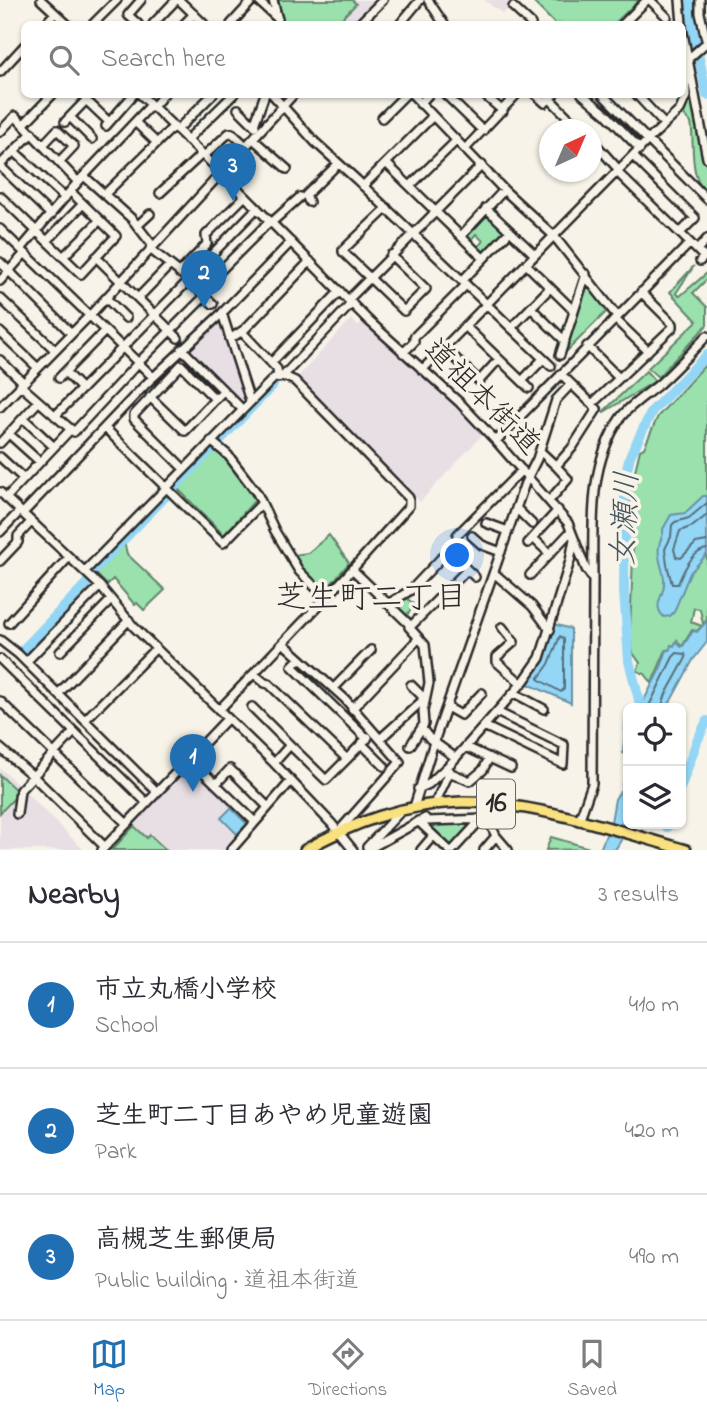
<!DOCTYPE html>
<html lang="en">
<head>
<meta charset="utf-8">
<style>
  :root { --surface:#fff; --page:#f7f7f7; --text:#2b2b33; --muted:#7c7c81; --line:#e1e1e2; --accent:#1f6fb2 }
  body { margin:0; font-family:"Indie Flower","Klee One",sans-serif; background:var(--page); color:var(--text) }
  .controls { position:absolute; right:21px; bottom:21px; display:grid; overflow:hidden; border-radius:10px; box-shadow:0 2px 5px #0004 }
  .controls button { width:63px; height:63px; display:grid; place-items:center; padding:0; border:0; border-bottom:2px solid var(--line); background:var(--surface); color:var(--text); font:35px sans-serif }
  .compass { position:absolute; left:539px; top:119px; width:63px; height:63px; border-radius:50%; background:var(--surface); box-shadow:0 2px 5px #0004; rotate:44deg }
  .you { position:absolute; left:458px; top:556px; width:24px; height:24px; margin:-18px; border:5px solid #fff; border-radius:50%; background:#1a73e8; box-shadow:0 0 0 10px #1a73e833 }
  .badge { display:grid; place-items:center; width:46px; height:46px; border-radius:50%; background:var(--accent); color:#fff; font-size:23px; font-weight:700 }
  .pin { position:absolute; translate:-50% -58px; filter:drop-shadow(0 2px 4px #0008) }
  .pin::after { content:''; position:absolute; top:37px; width:24px; height:21px; background:inherit; clip-path:polygon(0 0,100% 0,50% 100%) }
  .list { margin:0; padding:0; list-style:none }
  h2 { display:flex; justify-content:space-between; align-items:center; height:91px; margin:0; padding:0 28px; font-size:30px }
  h2 small { font-size:23px; font-weight:400; color:var(--muted) }
  .list li { display:grid; grid-template-columns:46px 1fr auto; gap:21px; align-items:center; box-sizing:border-box; height:126px; padding:0 28px; border-top:2px solid var(--line) }
  .list b { display:block; font-size:26px; white-space:nowrap }
  .list p { margin:0; font-size:23px; white-space:nowrap; color:var(--muted) }
  .list em { font-size:23px; font-style:normal; color:var(--muted) }
  .icon { flex:none; width:38px; height:38px; fill:none; stroke:currentColor; stroke-width:2; stroke-linecap:round; stroke-linejoin:round }
  .map { position:relative; flex:none; width:707px; height:850px; overflow:hidden }
  .search { position:absolute; background:var(--surface); box-shadow:0 2px 5px #0004; left:21px; right:21px; top:21px; height:77px; display:flex; align-items:center; gap:18px; box-sizing:border-box; padding:0 24px; border-radius:10px; color:var(--muted); font-size:26px }
  .sheet { height:469px; background:var(--surface) }
  nav { display:flex; justify-content:space-around; align-items:center; box-sizing:border-box; height:98px; border-top:2px solid var(--line); background:var(--surface); font-size:19px; color:var(--muted) }
  nav a { display:grid; justify-items:center; gap:4px }
  nav .on { color:var(--accent) }
  .map>svg:first-child { display:block }
</style>
</head>
<body>
<div class="map">
<svg width="707" height="850" viewBox="0 0 707 850">
  <rect width="100%" height="100%" fill="#f7f3e8"/>
  <filter id="ink" filterUnits="userSpaceOnUse"><feTurbulence type="fractalNoise" baseFrequency=".0143" numOctaves="2"/><feDisplacementMap in="SourceGraphic" scale="14" xChannelSelector="R" yChannelSelector="G"/><feConvolveMatrix kernelMatrix="1 2 1 2 8 2 1 2 1" color-interpolation-filters="sRGB"/></filter>
  <g filter="url(#ink)">
    <path fill="#e8dfe5" d="M276 0H377L353 24H282Z
      M484 0H514L503 14Z
      M351 319 358 326 363 321 457 406 483 434 420 502 298 377Z
      M219 320 243 398 241 402 186 349Z
      M192 764 252 821 230 850H108Z
      M0 769 6 773 84 850H0Z"/>
    <path fill="#9ae1ae" stroke="#62866c" stroke-width="2" d="M278 0H352L356 4 336 24H284Z
      M531 0H639L614 24H555Z
      M689 80 707 169V194C688 175 695 147 691 123L682 113 689 98Z
      M486 213 506 232 484 255 476 249 483 241 476 234 469 242 464 237Z
      M694 266 676 293 680 296 707 273V279L693 293 707 307V325L658 377 648 368 697 321 670 292Z
      M589 284 607 311 566 352 586 285Z
      M707 363V620L703 624 700 609 694 608 691 622 702 626 697 631 692 630 683 645 681 646 677 640 674 646 671 645 670 649 666 650 652 683 645 674 637 671 640 663 633 653 630 634 633 555 630 492 640 450 644 448 658 416Z
      M646 371 655 381 604 412V411Z
      M213 449 225 458 255 500 224 535 176 487Z
      M329 535 349 563 325 591 301 569 293 555 308 553Z
      M124 541 127 554 165 590 144 610 137 603 135 605 113 579 107 585 95 573Z
      M405 597 415 605 406 616 395 603Z
      M0 775 19 793 0 813Z
      M472 823 473 825 450 848 429 829 430 824Z
      M134 826 147 838 150 835 166 850H112Z
      M551 837 593 849 546 850Z"/>
    <path fill="#94d6f6" stroke="#6a92a5" stroke-width="2" d="M703 496H707V554L690 573 674 612 670 616 664 617C652 606 663 597 664 585 666 573 656 559 659 546 660 538 664 537 663 529L671 515 685 513Z
      M707 621V642L693 660 667 708H640L661 667 667 650H670L671 645 674 646 677 641 681 647 683 646 693 631 697 632Z
      M554 624 571 629V703L526 683 543 661Z
      M626 715 628 716V819L621 840 615 850H600L611 822 615 799 622 789V783L628 784 627 755 623 753Z
      M231 808 247 824 237 834 221 818Z"/>
    <g fill="none" stroke-linecap="round" stroke-linejoin="round">
      <path stroke="#556f7c" stroke-width="2" d="M707 503 689 518 675 522 672 525 671 537 665 549 667 565 672 584H678C683 571 692 551 707 549
        M707 515 693 526 680 531 674 549 676 557 681 558 696 543 707 541
        M560 636 564 639V689L561 692 538 679 549 664Z
        M648 708 673 657 677 653 685 654 686 658 666 694 661 708"/>
      <path stroke="#6a92a5" stroke-width="2" d="M205 291 215 300
        M0 645 16 656"/>
      <path stroke="#94d6f6" stroke-width="10" d="M691 0 693 31 707 95
        M220 440 273 385
        M95 569 212 448
        M21 652 88 582
        M641 708 629 661 624 591 625 477 630 456 652 411 707 355
        M681 786 697 741 707 721
        M667 827 668 824"/>
      <defs>
        <path id="minor" d="M41 0 67 24
          M179 0 204 24
          M257 0 278 19
          M273 0 279 24
          M428 0 444 24
          M650 0 667 17
          M680 0 682 24
          M700 0V13L707 44
          M513 7 531 24
          M45 24 55 13
          M93 24 117 0
          M138 24 128 15 141 0
          M153 24 176 0
          M184 24 194 14
          M231 24 253 0
          M359 24 383 0
          M400 24 420 0
          M623 24 647 0
          M682 28 707 158
          M0 72 24 46
          M140 94 229 180 369 321 460 403 496 441 568 523 586 569 593 579 592 784 579 821
          M272 94 315 142 357 180 551 366
          M412 94 504 190 554 236 617 316
          M445 94 483 131
          M483 94 503 111
          M535 94 545 103 554 94
          M582 94 606 114 640 149
          M602 94 707 199
          M636 94 664 124
          M550 99 581 130
          M86 100 109 122
          M420 104 429 94
          M153 107 164 94
          M238 109 255 126
          M70 117 92 139
          M382 118 406 94
          M65 122 92 94
          M135 122 157 143
          M24 124 53 94
          M254 125 265 94
          M106 126 134 94
          M177 130 213 94
          M0 132 15 116 78 182
          M253 139 287 169
          M187 140 234 94
          M592 140 619 170
          M43 145 57 130 74 146 59 162
          M465 149 517 94
          M14 151 65 198
          M204 156 229 133H232L246 146
          M633 156 695 218 680 233
          M386 163 483 258
          M0 165 32 133
          M0 166 51 215
          M84 176 132 219 153 246
          M363 186 432 117
          M410 186 456 141
          M160 193 202 154
          M105 194 173 127
          M0 196 81 274 116 236 71 192
          M309 202 306 195 338 164
          M387 208 343 250V252L404 311 426 289 391 255
          M486 208 535 255
          M271 223 300 197
          M137 226 150 214
          M0 229 153 377
          M461 236 504 190
          M47 241 83 204
          M690 243 704 257 700 261
          M21 249 78 182 151 105
          M150 249 188 279 213 304
          M697 250 707 239
          M63 257 100 220
          M96 257 178 338
          M0 262 71 333
          M526 264 574 311
          M179 273 207 244 206 235 245 196
          M188 279 257 208
          M0 281 25 253
          M462 281 510 231
          M200 291 270 221
          M0 298 55 350
          M106 298 126 318
          M138 298 169 266
          M348 300 482 165
          M531 308 565 341
          M222 313 250 401
          M615 319 648 351
          M465 326 529 388
          M511 328 550 288
          M0 332 38 368
          M242 332 277 369 278 377
          M230 339 245 329 310 261
          M587 346 619 378
          M444 347 479 381 499 359
          M182 349 242 409
          M403 353 414 342V337L466 285
          M560 355 586 274
          M0 360 23 382
          M271 363 340 291
          M422 370 647 141 680 110 686 96 685 70 687 60 707 42
          M65 372 82 389
          M283 376 352 303
          M59 378 105 331
          M522 381 543 359
          M20 385 74 432 138 363 205 296
          M150 397 185 431 223 391
          M592 404 673 327V324L641 292
          M0 407 93 312 294 94
          M55 416 189 280
          M23 418 54 447
          M105 428 223 543 261 504
          M9 434 40 462
          M211 441 228 455 257 493 275 531 299 571 326 598
          M496 441 690 243 617 172
          M0 443 38 402
          M540 451 556 466
          M0 457 24 479
          M184 469 134 419V415L181 365 215 399
          M0 492 100 586 134 627 274 763 332 824 353 850
          M6 498 71 429
          M549 501 568 479 556 466 572 448 597 409 561 374
          M516 508 532 524
          M23 513 145 385 222 313 291 242
          M486 523 508 531
          M0 532 20 511
          M457 535 522 470
          M472 536 482 545 501 552
          M533 538 550 554
          M528 543 558 510
          M0 561 18 542V536L31 522
          M352 569 411 626 409 627 425 645 429 683 423 711 424 724 410 746
          M85 571 274 378 286 377 295 381 409 498V506L340 583 219 710
          M494 573 532 606 550 630
          M530 575 571 531
          M593 578C593 522 588 465 621 417 630 405 646 395 658 385 675 370 691 352 707 336
          M388 604 411 590 445 554 450 553 475 577
          M9 623 69 557
          M411 626 467 570
          M502 627 514 642 497 657V662L522 684
          M0 640 18 654 157 792
          M283 643 345 699 400 762 338 832
          M60 652 111 600
          M0 659 147 803
          M299 659 292 666 367 739
          M26 662 100 586
          M254 674 265 683 269 684 347 759 326 780 290 745 274 763
          M334 688 371 650
          M514 693 544 709
          M58 694 129 620
          M0 701 127 824
          M252 707 290 745
          M447 707 461 715 482 693
          M352 709 419 638
          M85 720 155 649
          M484 726 563 764 564 745 497 712
          M422 729 430 739 456 758
          M380 739 422 701V696L411 685
          M362 744 384 766
          M466 747 511 768
          M0 748 33 776 105 847
          M189 758 255 822
          M347 759 368 737
          M449 772 470 781 483 770 489 758
          M216 784 230 769 268 807
          M418 789 429 784 452 762 524 681 540 658 570 561 574 539
          M437 799 450 771
          M414 807 434 742 525 483 537 459 556 400 571 384
          M17 814 20 790 74 732
          M418 821 449 850
          M367 847 371 848 425 818 427 821 488 819 496 836 508 850
          M367 847 402 810
          M102 850 227 719
          M231 850 291 781
          M421 850 433 836
          M453 850 475 826 478 819
          M484 850 496 836"/>
        <path id="major" d="M305 850C351 823 407 803 461 802 531 801 618 831 686 850"/>
      </defs>
      <use href="#minor" stroke="#2b2b2b" stroke-width="12"/>
      <use href="#major" stroke="#2b2b2b" stroke-width="14"/>
      <use href="#minor" stroke="#f7f3e8" stroke-width="7"/>
      <use href="#major" stroke="#fae180" stroke-width="9"/>
    </g>
  </g>
  <g text-anchor="middle" dominant-baseline="central" stroke-width="7" stroke-linejoin="round" paint-order="stroke">
    <rect fill="#f7f3e8" stroke="#686764" stroke-width="2" x="477" y="779.5" width="38" height="49" rx="5"/>
    <g font-size="28" font-weight="bold" fill="#2b2b2b">
      <text x="496" y="804">16</text>
    </g>
    <g font-size="30" fill="#2b2b2b" stroke="#f7f3e8">
      <text transform="translate(481 398) rotate(45)">道祖本街道</text>
    </g>
    <g font-size="32" font-style="italic" fill="#45565e" stroke="#f7f3e8">
      <text transform="translate(627 519) rotate(-87)">女瀬川</text>
    </g>
    <g font-size="32" fill="#2b2b2b" stroke="#f7f3e8">
      <text x="371" y="599">芝生町二丁目</text>
    </g>
  </g>
</svg>
<div class="controls">
<button><svg class="icon" aria-label="locate" viewBox="0 0 24 24"><circle cx="12" cy="12" r="6"/><path d="M12 2v4M12 18v4M2 12h4M18 12h4"/></svg></button>
<button><svg class="icon" aria-label="layers" viewBox="0 0 24 24"><path d="M12 4l9 5-9 5-9-5zM3 14l9 5 9-5"/></svg></button>
</div>
<svg class="compass" viewBox="-18 -18 36 36"><path d="M0-13l5 13h-10z" fill="#e53935"/><path d="M0 13l5-13h-10z" fill="#7c7c81"/></svg>
<div class="you"></div>
<div class="pin badge" style="left:193px;top:792px">1</div>
<div class="pin badge" style="left:204px;top:308px">2</div>
<div class="pin badge" style="left:233px;top:201px">3</div>
<div class="search"><svg class="icon" aria-label="search" viewBox="0 0 24 24"><circle cx="10" cy="10" r="6"/><path d="M15 15l6 6"/></svg>Search here</div>
</div>
<section class="sheet">
<h2>Nearby<small>3 results</small></h2>
<ul class="list">
<li><span class="badge">1</span><div><b>市立丸橋小学校</b><p>School</p></div><em>410 m</em></li>
<li><span class="badge">2</span><div><b>芝生町二丁目あやめ児童遊園</b><p>Park</p></div><em>420 m</em></li>
<li><span class="badge">3</span><div><b>高槻芝生郵便局</b><p>Public building · 道祖本街道</p></div><em>490 m</em></li>
</ul>
</section>
<nav>
<a class="on"><svg class="icon" aria-label="map" viewBox="0 0 24 24"><path d="M3 6l6-2 6 2 6-2v14l-6 2-6-2-6 2zM9 4v14M15 6v14"/></svg>Map</a>
<a><svg class="icon" aria-label="directions" viewBox="0 0 24 24"><path d="M12 3l9 9-9 9-9-9zM9 14v-3h6M13 9l2 2-2 2"/></svg>Directions</a>
<a><svg class="icon" aria-label="saved" viewBox="0 0 24 24"><path d="M7 4h10v16l-5-4-5 4z"/></svg>Saved</a>
</nav>
</body>
</html>
